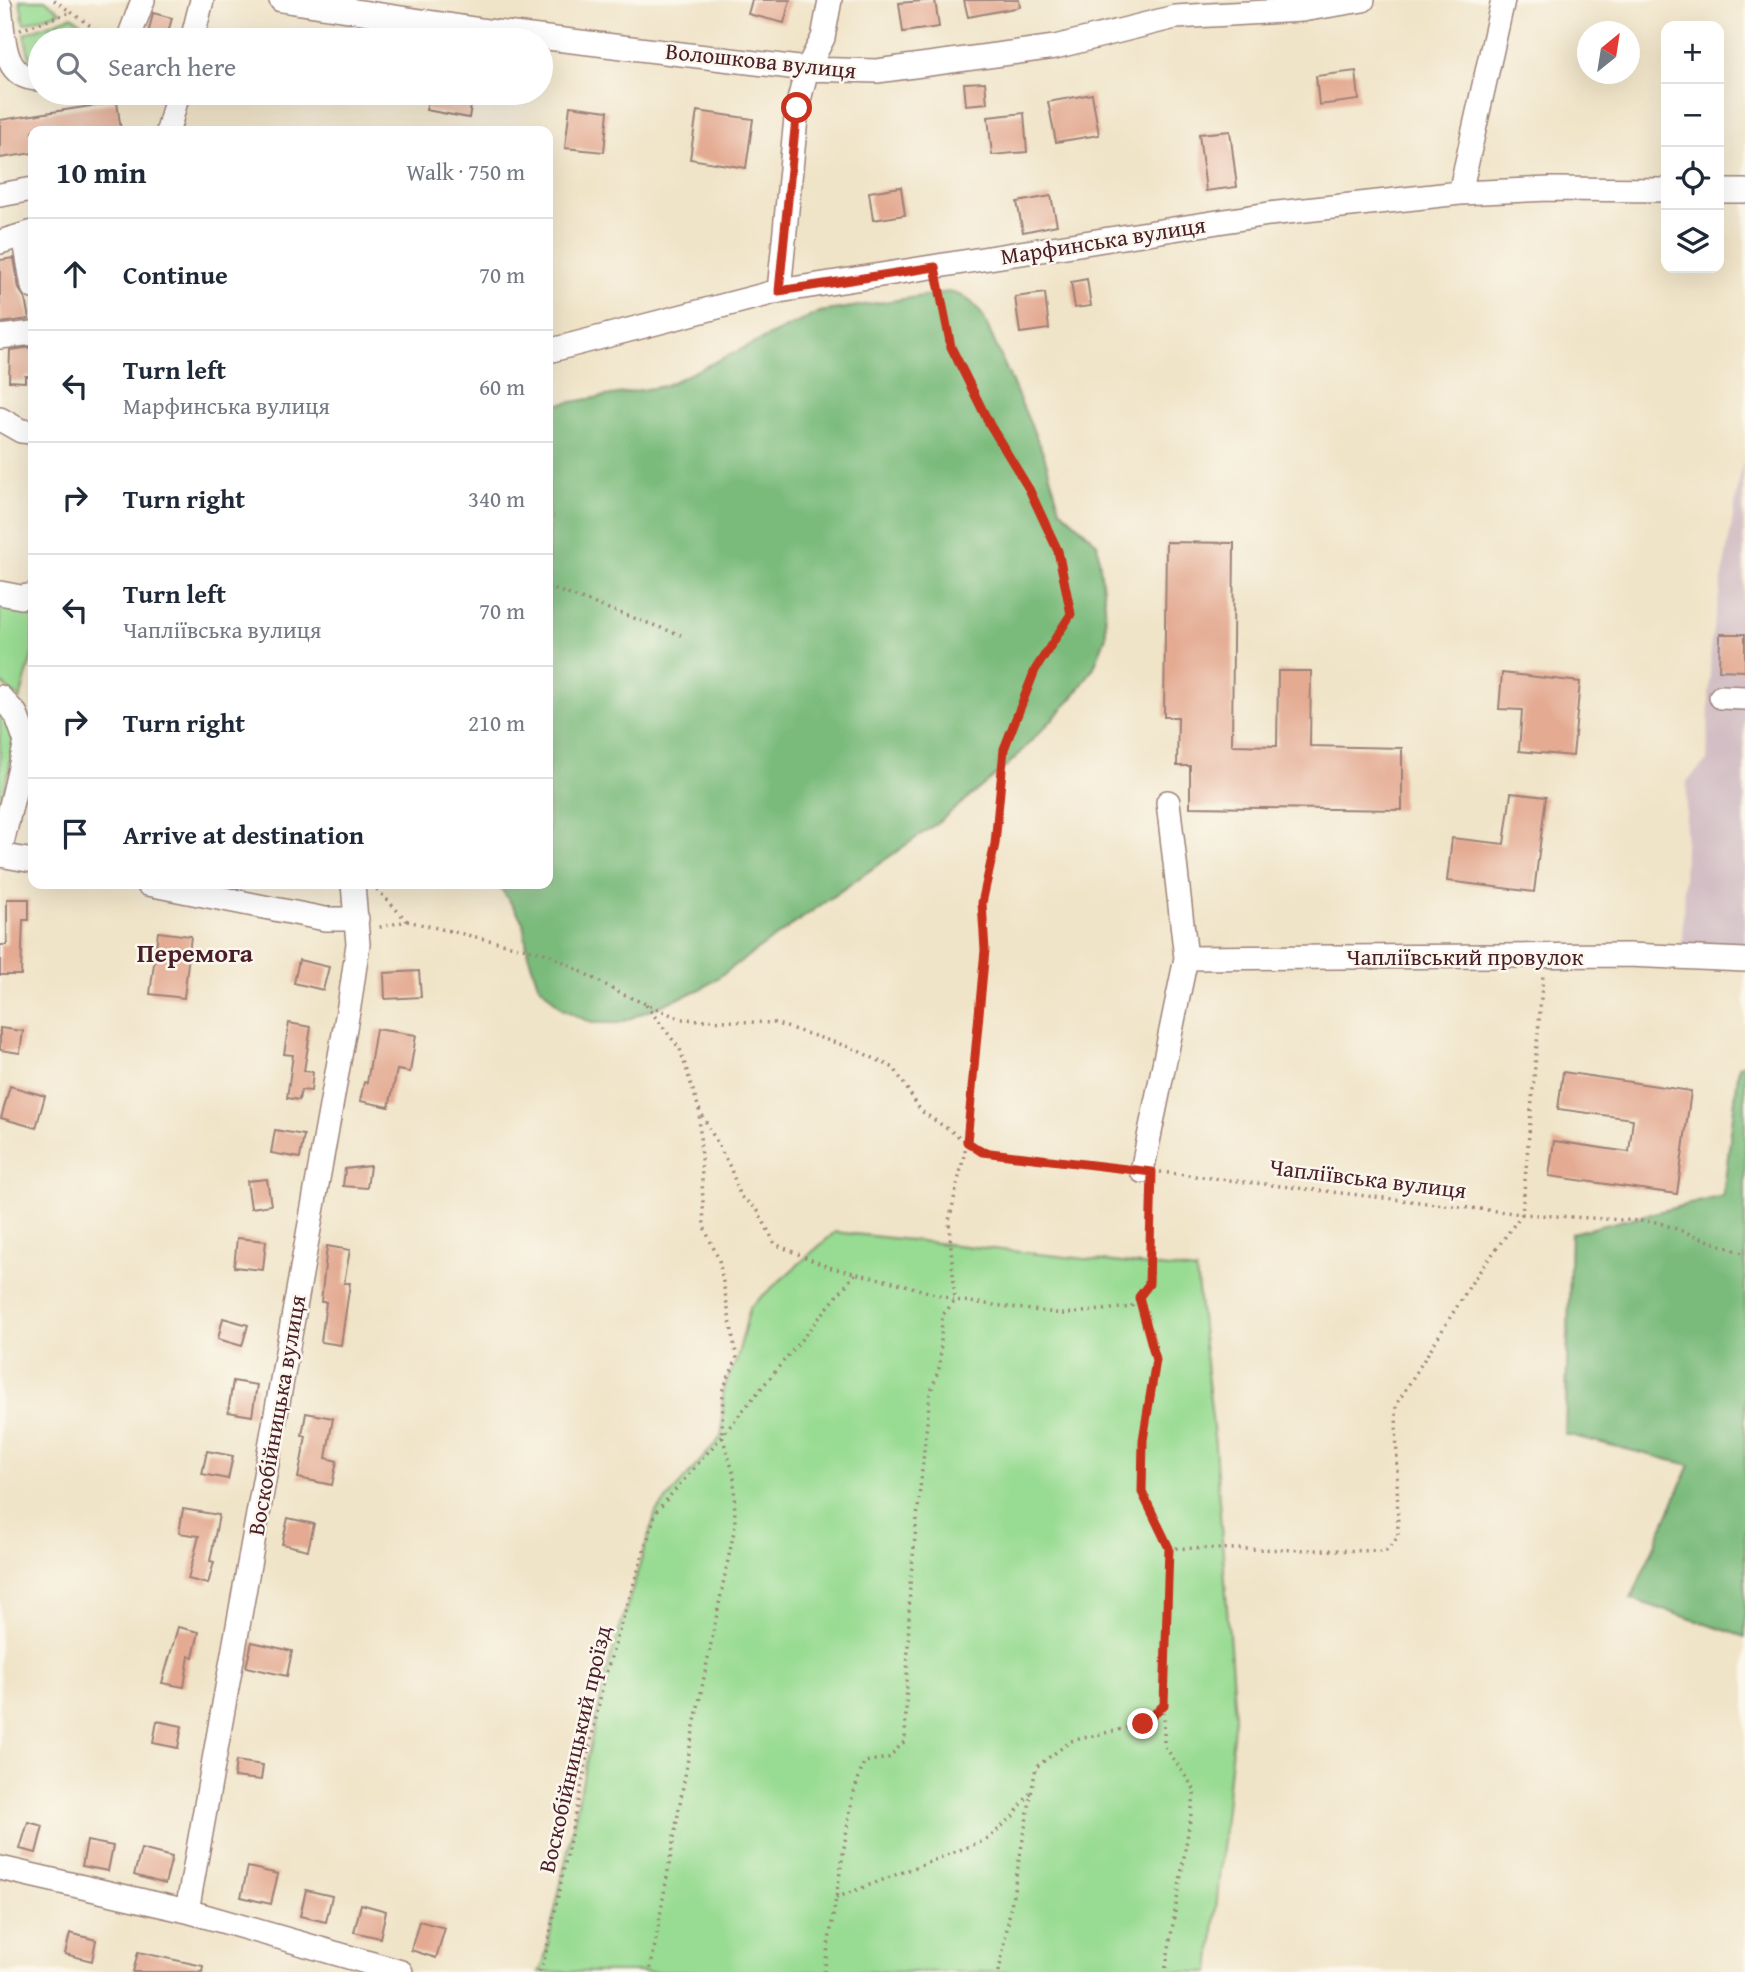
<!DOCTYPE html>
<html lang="en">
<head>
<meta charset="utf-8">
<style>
  :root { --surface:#fff; --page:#f6f6f7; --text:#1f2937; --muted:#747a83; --line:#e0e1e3 }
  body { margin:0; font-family:"Gentium Book Plus",serif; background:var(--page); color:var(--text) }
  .controls { position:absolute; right:21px; top:21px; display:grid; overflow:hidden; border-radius:14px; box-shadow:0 7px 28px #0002 }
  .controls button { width:63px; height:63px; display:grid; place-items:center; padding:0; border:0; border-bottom:2px solid var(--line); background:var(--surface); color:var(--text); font:35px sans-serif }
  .compass { position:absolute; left:1577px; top:21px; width:63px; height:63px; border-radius:50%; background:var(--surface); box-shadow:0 7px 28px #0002; rotate:30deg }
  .stop { position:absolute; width:21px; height:21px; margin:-16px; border:5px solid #c8321e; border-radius:50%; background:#fff }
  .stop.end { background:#c8321e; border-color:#fff; box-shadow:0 2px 7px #0008 }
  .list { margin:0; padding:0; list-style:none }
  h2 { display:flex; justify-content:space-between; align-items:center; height:91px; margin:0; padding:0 28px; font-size:30px }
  h2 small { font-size:23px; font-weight:400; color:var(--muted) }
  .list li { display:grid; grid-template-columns:46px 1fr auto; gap:21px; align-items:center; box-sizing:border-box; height:112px; padding:0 28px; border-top:2px solid var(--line) }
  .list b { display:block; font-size:26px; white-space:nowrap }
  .list p { margin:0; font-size:23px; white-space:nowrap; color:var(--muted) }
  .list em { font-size:23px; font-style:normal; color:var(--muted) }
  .icon { flex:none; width:38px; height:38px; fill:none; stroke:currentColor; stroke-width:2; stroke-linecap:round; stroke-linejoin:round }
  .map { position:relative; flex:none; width:1745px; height:1972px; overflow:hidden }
  .search { position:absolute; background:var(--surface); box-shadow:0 7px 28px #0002; left:28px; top:28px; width:525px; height:77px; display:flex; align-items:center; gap:18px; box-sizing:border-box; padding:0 24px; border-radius:38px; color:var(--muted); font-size:26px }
  .panel { position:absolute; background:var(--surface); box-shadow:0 7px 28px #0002; left:28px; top:126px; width:525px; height:763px; border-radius:14px }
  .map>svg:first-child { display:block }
</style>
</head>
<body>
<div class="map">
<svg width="1745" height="1972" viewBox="0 0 1745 1972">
  <rect width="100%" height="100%" fill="#fbf7ec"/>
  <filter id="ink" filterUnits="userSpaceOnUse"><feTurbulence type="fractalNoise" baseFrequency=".0143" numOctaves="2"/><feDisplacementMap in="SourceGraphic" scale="14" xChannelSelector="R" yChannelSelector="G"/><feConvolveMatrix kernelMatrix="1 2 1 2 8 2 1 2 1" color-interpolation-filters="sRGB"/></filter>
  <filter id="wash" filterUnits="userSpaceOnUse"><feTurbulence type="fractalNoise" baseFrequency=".00686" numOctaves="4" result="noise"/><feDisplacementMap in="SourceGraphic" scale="28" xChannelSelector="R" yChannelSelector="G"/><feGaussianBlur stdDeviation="1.57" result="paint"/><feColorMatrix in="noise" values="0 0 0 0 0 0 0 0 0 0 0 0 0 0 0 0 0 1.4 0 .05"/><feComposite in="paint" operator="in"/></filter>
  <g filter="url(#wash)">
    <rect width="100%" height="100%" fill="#f0e4c8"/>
    <path fill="#d2bec4" d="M1743 460 1745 947 1682 946 1687 781 1707 761 1711 641Z"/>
    <path fill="#98db92" stroke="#717d5e" stroke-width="2" d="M20 0H45L61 12 24 24Z
      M72 16 105 40H40V62L30 59 24 34Z
      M0 604 33 611V652L20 699 0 682Z
      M0 708 7 710 14 746 0 809Z
      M835 1232 1196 1271 1215 1446 1235 1715 1210 1972H539L544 1962 604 1680 656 1512 722 1436 723 1389 737 1359 750 1307Z"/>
    <path fill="#7abb7c" stroke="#626d54" stroke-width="2" d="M948 292C965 295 973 302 983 316L1044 455 1060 509 1097 543 1105 605 1106 636 1094 667 1072 699 1008 765 940 821 703 988 619 1023H592L562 1009 538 984 528 954 523 921 498 884H548V406L664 386 820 312Z
      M1745 1064V1637L1631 1599 1690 1465 1565 1434 1571 1233 1723 1196 1739 1066Z"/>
    <g id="blocks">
      <path fill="#e4aa92" d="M752 0H790L784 23 748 14Z
        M935 0 939 27 903 32 899 3Z
        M964 0H1019L1020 7 968 17Z
        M153 13 172 18 166 40 147 38Z
        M1356 71 1359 100 1319 105 1316 76Z
        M985 82 987 103 966 105 964 83Z
        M430 93H473L469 118 426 110Z
        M1092 94 1099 135 1056 142 1048 102Z
        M117 102 121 131H33V153L0 158V120Z
        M570 106 608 111 604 152 565 148Z
        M697 111 753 119 746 168 690 159Z
        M1024 113 1027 152 992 155 988 117Z
        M1230 131 1237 187 1206 191 1199 134Z
        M901 187 905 215 873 220 869 192Z
        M1051 196 1057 225 1023 232 1017 202Z
        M14 258 19 289 25 298 29 319 0 323V260Z
        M1087 279 1091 306 1075 308 1071 282Z
        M1045 293 1049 329 1020 333 1015 297Z
        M33 347V376H25V382L9 381 10 350Z
        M1166 542 1234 543 1232 745 1277 746 1278 671H1311L1310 746 1402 748V810L1190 807V766H1177L1178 717H1164Z
        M1720 634H1745V671L1719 670Z
        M1502 673 1580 682 1573 756 1519 751 1522 710 1499 709Z
        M1511 793 1546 797 1534 892 1447 881 1452 838 1504 844Z
        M7 899H29V920H23L21 975H0V945H7Z
        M158 932 191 936 184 998 150 994Z
        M299 960 329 967 323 990 294 983Z
        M419 971 421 997 385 999 384 973Z
        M289 1023 311 1027 304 1071 313 1072 311 1091 301 1090 299 1100 287 1098 293 1055 284 1054Z
        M0 1028 23 1031 20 1053 0 1050Z
        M376 1029 416 1035 410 1072 397 1070 389 1107 360 1101 364 1082 367 1083Z
        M1563 1072 1691 1091 1677 1194 1549 1176 1554 1141 1629 1152 1633 1119 1558 1109Z
        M10 1086 45 1096 36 1128 1 1118Z
        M275 1130 304 1135 300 1158 271 1153Z
        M370 1166 367 1188 343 1186 345 1169Z
        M267 1179 271 1205 251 1208 247 1181Z
        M237 1238 266 1241 263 1270 234 1267Z
        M327 1246 350 1250 344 1283H350L341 1345 321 1342 326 1302H321Z
        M223 1318 248 1325 242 1346 218 1339Z
        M233 1381 257 1385 252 1416 228 1412Z
        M306 1413 333 1418 326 1458 337 1461 332 1485 298 1478 306 1436 302 1435Z
        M207 1451 233 1456 228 1479 202 1474Z
        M183 1509 219 1515 210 1561 214 1562 208 1584 188 1579 199 1536 179 1533Z
        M288 1518 314 1524 308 1550 282 1544Z
        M178 1627 199 1632 193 1657 189 1656 184 1687 162 1683Z
        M252 1642 292 1651 287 1676 246 1667Z
        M157 1721 182 1726 178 1748 153 1743Z
        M236 1761 263 1765 261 1780 234 1777Z
        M28 1822 43 1826 36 1853 20 1849Z
        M87 1841 113 1846 108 1871 82 1866Z
        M141 1849 172 1857 165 1884 134 1875Z
        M248 1867 278 1874 271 1904 241 1897Z
        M306 1890 332 1896 326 1922 300 1916Z
        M361 1904 386 1911 380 1938 354 1932Z
        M419 1921 445 1928 436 1958 411 1950Z
        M70 1933 96 1940 92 1961 65 1954Z
        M138 1952 203 1966 202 1972H133Z"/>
    </g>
  </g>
  <g filter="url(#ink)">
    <use href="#blocks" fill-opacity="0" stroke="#9d827a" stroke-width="2"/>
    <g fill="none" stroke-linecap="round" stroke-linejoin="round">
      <defs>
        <path id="minor" d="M281 0 488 31 807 69 877 71 1055 47 1175 17 1302 10 1363 0
          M0 6C4 34 1 80 40 79
          M128 40 143 0
          M192 40 202 0
          M168 131 178 93
          M1719 191H1745
          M1460 193 1503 0
          M0 195 33 189
          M24 235 33 287
          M0 242 33 232
          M779 291 797 108 807 69 823 38 830 0
          M0 337 33 333
          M548 351 779 291 1269 214 1460 193 1549 189 1666 190
          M0 419 21 431 33 432
          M0 593 21 597 33 595
          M0 697 16 714 26 742 0 852
          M1721 697 1745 698
          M1168 802 1186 958 1628 955 1745 960
          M0 855 33 861
          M148 884 325 919H357
          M1142 1171 1186 958
          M0 1868 187 1911 401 1972
          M187 1911 350 1000 358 944 353 884"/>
      </defs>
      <use href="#minor" stroke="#9d827a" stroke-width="26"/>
      <path stroke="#9d827a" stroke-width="3.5" stroke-dasharray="2 5" stroke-linecap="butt" d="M54 0 109 39
        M20 30 71 12
        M548 587 681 635
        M372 884 407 921 376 928
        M407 921 549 954 622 994 681 1019 774 1023 852 1048 894 1068 921 1111 982 1152 1125 1169
        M646 1005 680 1049 699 1109 704 1227 719 1260 737 1359 723 1389 722 1436 734 1475 735 1526 692 1736 650 1972
        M699 1109 730 1167 741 1197 757 1209 775 1244 828 1267 898 1283 955 1300 949 1221 967 1142 985 950 982 903 995 844 1004 749 1035 670 1071 614 1058 551 1029 489 990 425 951 347 939 286
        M1160 1172 1522 1214 1657 1222 1745 1254
        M1139 1297 1156 1360 1143 1440 1142 1492 1169 1548
        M1164 1705V1745L1195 1790 1165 1972
        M836 1898 988 1839 1013 1816 1030 1793
        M539 1972 544 1962 604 1680 656 1512 722 1436 856 1273
        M824 1972 852 1798 864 1762 888 1758 905 1741 910 1585 930 1394 940 1365 942 1316 955 1300 1063 1314 1131 1307 1149 1284 1151 1188
        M999 1972 1036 1767 1071 1741 1143 1724 1164 1705 1169 1548 1386 1551 1398 1537 1396 1405 1474 1279 1522 1214 1543 975"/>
      <use href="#minor" stroke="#fff" stroke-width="23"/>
    </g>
  </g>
  <g fill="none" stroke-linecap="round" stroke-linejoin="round" filter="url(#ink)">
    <path stroke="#c8321e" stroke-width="9" d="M797 108 779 291 935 267 951 347 990 425 1029 489 1058 551 1071 614 1035 670 1004 749 995 844 982 903 985 950 967 1142 982 1152 1152 1172 1149 1284 1139 1297 1156 1360 1143 1440 1142 1492 1169 1548 1164 1705 1143 1724"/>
  </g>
  <g text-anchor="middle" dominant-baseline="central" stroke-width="5" stroke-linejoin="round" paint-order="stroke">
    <g font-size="23" fill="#4a1f2b" stroke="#fbf7ec">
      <text transform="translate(761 60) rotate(6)">Волошкова вулиця</text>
      <text transform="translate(1103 240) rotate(-9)">Марфинська вулиця</text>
      <text x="1465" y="956">Чапліївський провулок</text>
      <text transform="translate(1368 1178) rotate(7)">Чапліївська вулиця</text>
      <text transform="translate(276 1415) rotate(-80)">Воскобійницька вулиця</text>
      <text transform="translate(574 1749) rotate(-77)">Воскобійницький проїзд</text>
    </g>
    <g font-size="26" font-weight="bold" fill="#4a1f2b" stroke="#fbf7ec">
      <text x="195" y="952">Перемога</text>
    </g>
  </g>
</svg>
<div class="controls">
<button>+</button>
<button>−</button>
<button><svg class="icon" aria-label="locate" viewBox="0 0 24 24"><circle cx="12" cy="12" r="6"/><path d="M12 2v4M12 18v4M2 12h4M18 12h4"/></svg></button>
<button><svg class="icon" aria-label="layers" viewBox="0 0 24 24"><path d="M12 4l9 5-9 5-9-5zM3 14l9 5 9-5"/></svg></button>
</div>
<svg class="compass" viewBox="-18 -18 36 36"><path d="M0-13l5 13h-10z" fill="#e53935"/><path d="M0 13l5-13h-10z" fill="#747a83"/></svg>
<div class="stop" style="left:797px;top:108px"></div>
<div class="stop end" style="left:1143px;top:1724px"></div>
<div class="search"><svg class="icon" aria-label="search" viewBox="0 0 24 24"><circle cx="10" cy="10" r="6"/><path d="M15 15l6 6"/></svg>Search here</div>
<section class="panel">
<h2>10 min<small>Walk · 750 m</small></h2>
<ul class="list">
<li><svg class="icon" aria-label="ahead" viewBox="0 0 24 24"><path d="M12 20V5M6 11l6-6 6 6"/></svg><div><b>Continue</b></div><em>70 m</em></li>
<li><svg class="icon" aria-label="left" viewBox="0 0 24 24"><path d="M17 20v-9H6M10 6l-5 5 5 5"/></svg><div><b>Turn left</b><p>Марфинська вулиця</p></div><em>60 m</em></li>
<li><svg class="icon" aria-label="right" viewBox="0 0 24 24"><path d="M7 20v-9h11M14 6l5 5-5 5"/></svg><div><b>Turn right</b></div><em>340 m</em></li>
<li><svg class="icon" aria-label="left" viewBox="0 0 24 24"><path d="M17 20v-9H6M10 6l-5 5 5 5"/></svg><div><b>Turn left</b><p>Чапліївська вулиця</p></div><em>70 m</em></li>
<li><svg class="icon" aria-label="right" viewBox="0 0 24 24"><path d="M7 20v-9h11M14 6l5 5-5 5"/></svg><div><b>Turn right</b></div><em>210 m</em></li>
<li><svg class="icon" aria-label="arrive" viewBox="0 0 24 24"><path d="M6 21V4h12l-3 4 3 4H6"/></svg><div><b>Arrive at destination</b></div></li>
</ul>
</section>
</div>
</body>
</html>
